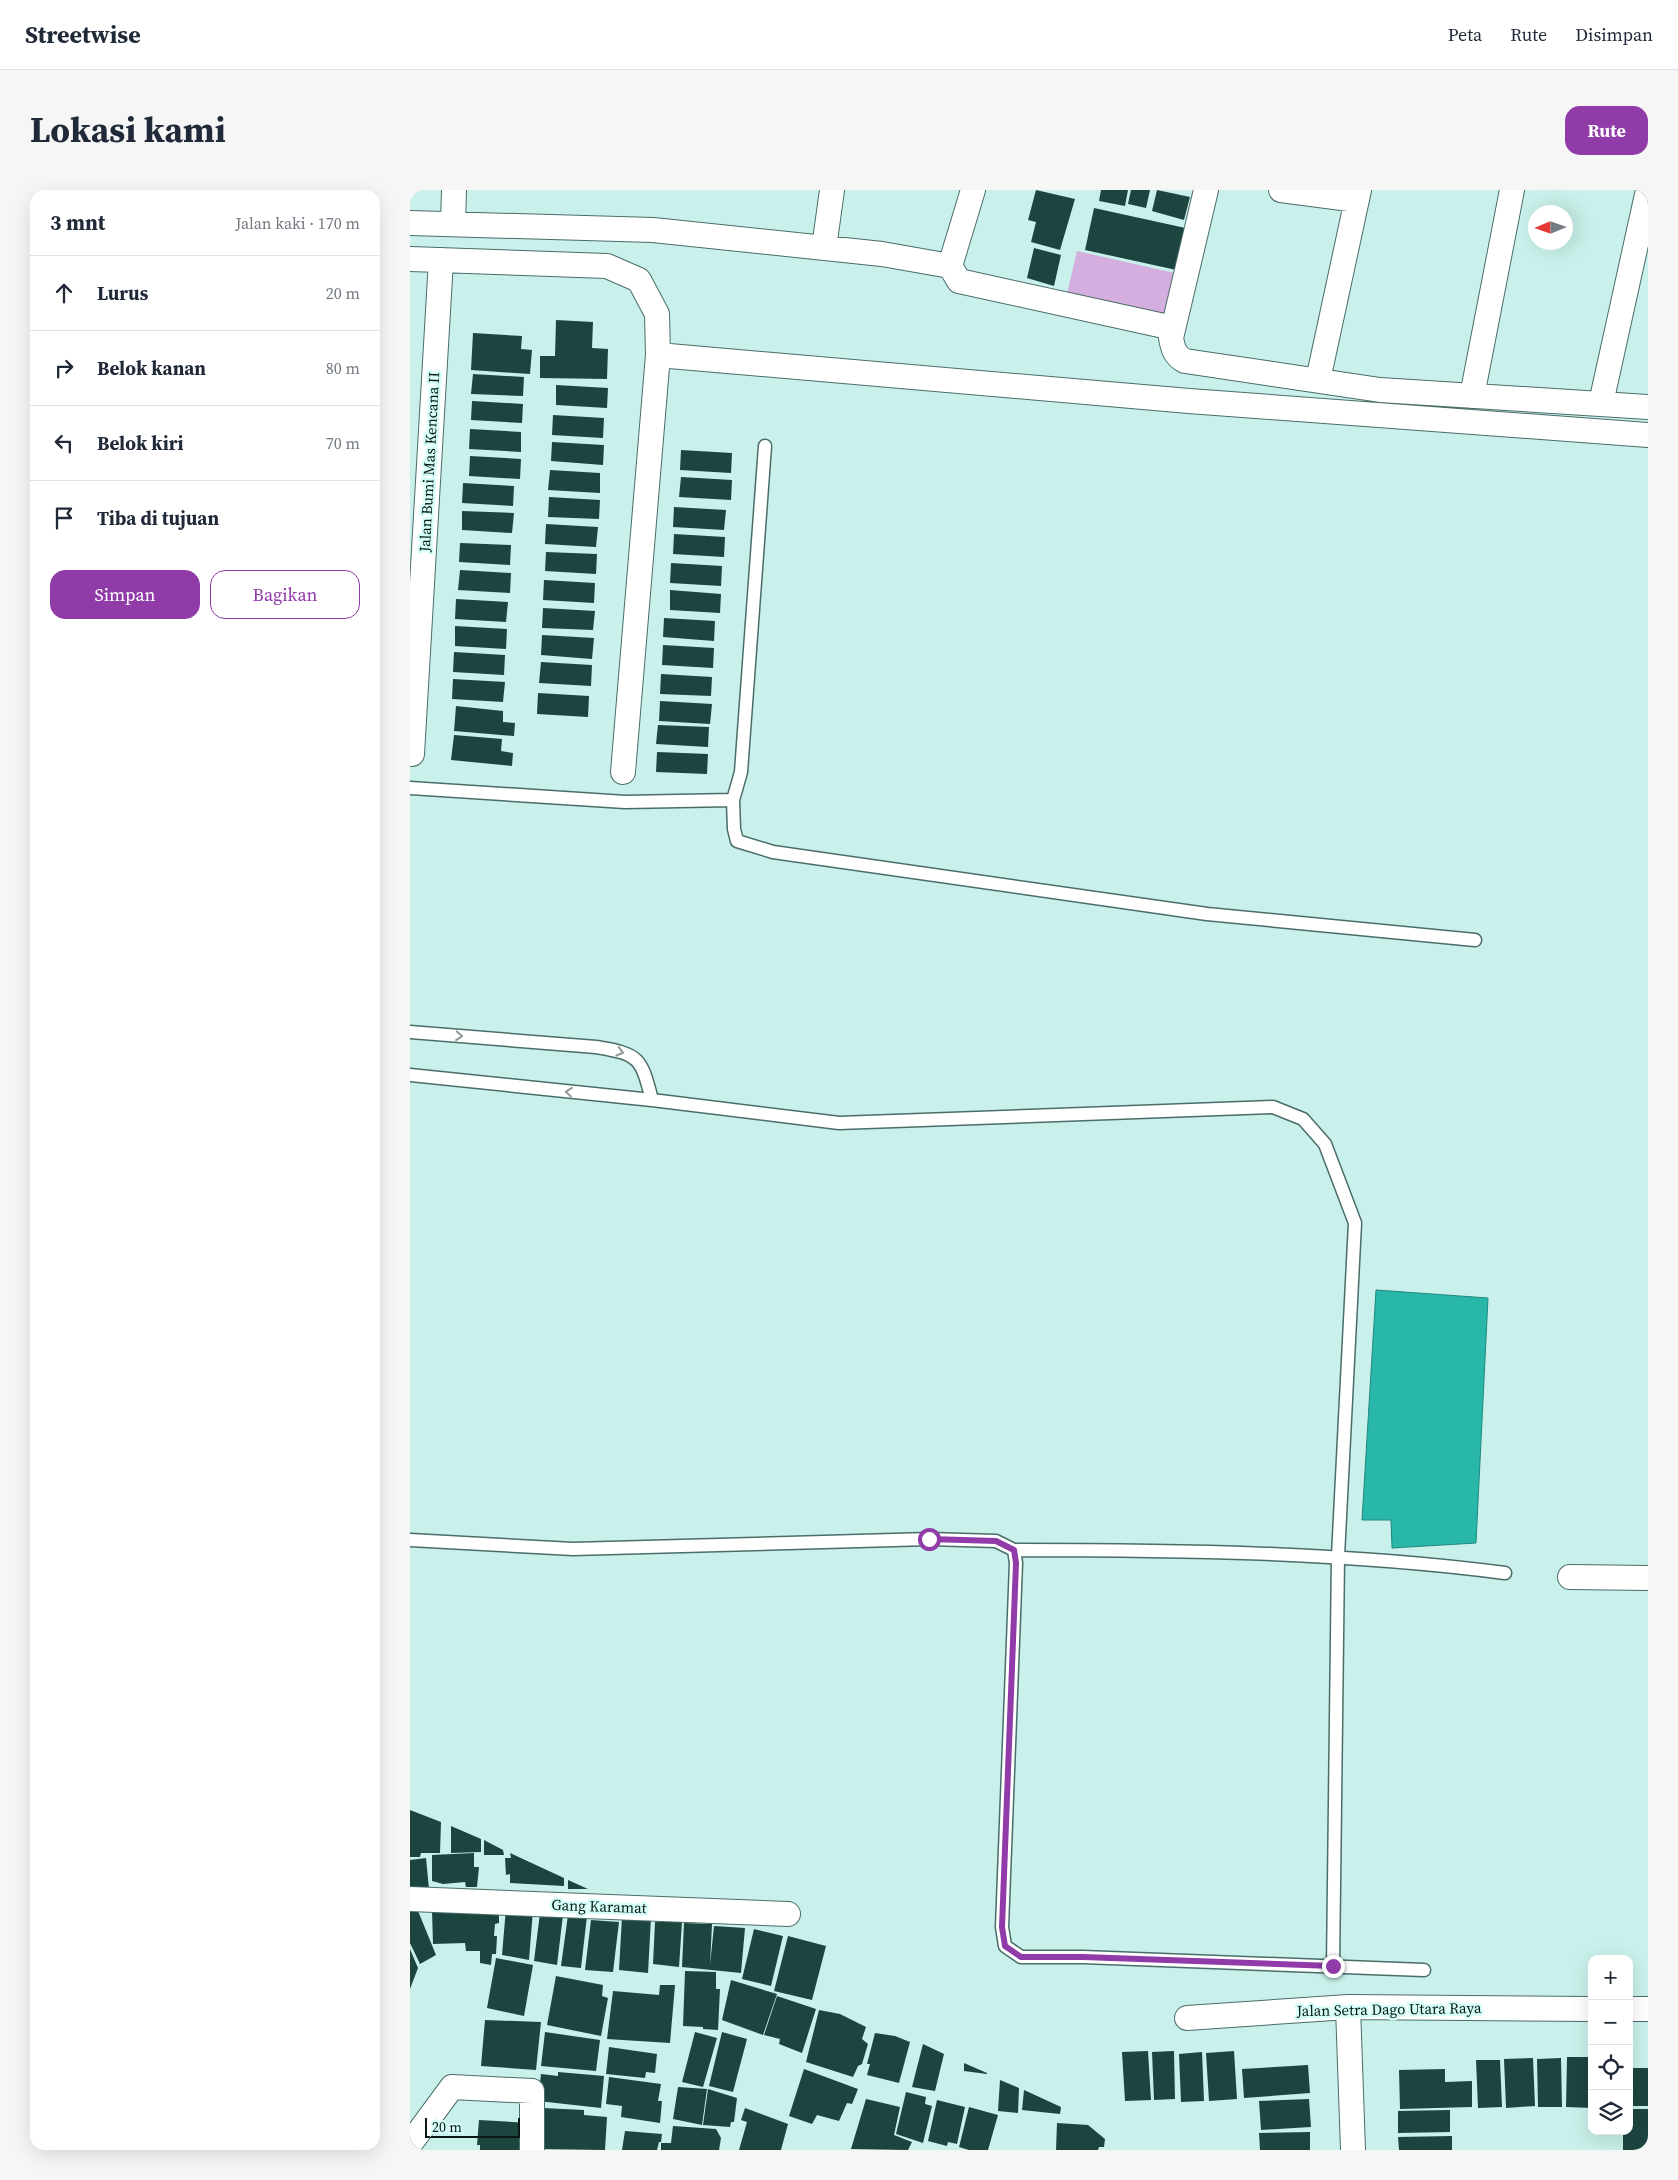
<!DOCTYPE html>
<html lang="id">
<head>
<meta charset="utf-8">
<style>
  :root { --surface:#fff; --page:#f6f6f7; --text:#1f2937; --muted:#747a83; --line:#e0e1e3; --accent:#903ba8 }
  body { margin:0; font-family:"Source Serif 4",serif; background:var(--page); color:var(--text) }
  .controls { position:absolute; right:15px; bottom:15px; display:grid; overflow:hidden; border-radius:10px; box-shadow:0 5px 20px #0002 }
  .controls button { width:45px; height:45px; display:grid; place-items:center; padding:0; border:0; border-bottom:1px solid var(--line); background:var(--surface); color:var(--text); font:25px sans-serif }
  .compass { position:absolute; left:1118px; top:15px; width:45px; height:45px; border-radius:50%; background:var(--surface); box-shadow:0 5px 20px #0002; rotate:268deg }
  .scale { position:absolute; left:15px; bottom:12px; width:95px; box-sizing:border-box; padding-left:5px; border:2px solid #0a1917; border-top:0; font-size:14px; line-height:18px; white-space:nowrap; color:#0a1917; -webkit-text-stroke:4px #d6fef8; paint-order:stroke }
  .stop { position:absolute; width:15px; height:15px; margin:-11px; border:4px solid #903ba8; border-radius:50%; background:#fff }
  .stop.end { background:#903ba8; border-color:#fff; box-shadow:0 1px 5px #0008 }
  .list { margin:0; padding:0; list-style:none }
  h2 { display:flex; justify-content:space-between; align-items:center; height:65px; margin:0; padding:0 20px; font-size:21px }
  h2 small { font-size:16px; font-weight:400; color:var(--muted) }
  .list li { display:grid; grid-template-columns:32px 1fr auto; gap:15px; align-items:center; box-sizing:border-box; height:75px; padding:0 20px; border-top:1px solid var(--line) }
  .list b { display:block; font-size:19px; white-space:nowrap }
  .list em { font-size:16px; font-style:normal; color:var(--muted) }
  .actions { display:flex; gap:10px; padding:15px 20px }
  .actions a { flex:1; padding:11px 0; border:1px solid var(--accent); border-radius:15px; text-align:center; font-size:18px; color:var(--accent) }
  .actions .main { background:var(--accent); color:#fff }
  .icon { flex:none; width:28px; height:28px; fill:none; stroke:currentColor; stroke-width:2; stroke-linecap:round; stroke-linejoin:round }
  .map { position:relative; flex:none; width:1238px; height:1960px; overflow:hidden; border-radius:15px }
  header { display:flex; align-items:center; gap:30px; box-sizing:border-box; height:70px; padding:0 25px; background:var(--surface); border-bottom:1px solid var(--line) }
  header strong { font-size:24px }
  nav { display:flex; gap:28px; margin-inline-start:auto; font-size:18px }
  .intro { display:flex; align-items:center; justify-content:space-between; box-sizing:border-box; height:120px; padding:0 30px }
  h1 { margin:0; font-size:35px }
  .button { padding:12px 22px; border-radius:15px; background:var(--accent); color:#fff; font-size:18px; font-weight:700 }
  main { display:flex; gap:30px; padding:0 30px }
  aside { flex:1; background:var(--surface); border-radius:15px; box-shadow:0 5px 20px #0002 }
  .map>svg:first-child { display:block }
</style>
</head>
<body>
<header>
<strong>Streetwise</strong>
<nav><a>Peta</a><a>Rute</a><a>Disimpan</a></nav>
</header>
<div class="intro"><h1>Lokasi kami</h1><a class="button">Rute</a></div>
<main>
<aside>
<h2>3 mnt<small>Jalan kaki · 170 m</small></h2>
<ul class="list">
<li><svg class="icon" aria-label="ahead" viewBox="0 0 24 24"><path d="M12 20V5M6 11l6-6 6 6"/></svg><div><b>Lurus</b></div><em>20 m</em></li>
<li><svg class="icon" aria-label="right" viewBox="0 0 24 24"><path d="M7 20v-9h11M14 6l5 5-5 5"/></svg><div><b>Belok kanan</b></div><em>80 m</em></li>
<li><svg class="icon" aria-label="left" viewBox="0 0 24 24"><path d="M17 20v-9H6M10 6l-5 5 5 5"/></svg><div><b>Belok kiri</b></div><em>70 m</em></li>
<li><svg class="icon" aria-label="arrive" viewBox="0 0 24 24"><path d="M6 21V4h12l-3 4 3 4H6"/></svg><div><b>Tiba di tujuan</b></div></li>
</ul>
<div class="actions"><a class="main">Simpan</a><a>Bagikan</a></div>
</aside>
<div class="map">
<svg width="1238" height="1960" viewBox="0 0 1238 1960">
  <rect width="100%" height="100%" fill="#c9f0ea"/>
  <path fill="#d3aedf" d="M667 61 769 84 758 131 656 108Z"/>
  <path fill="#29b7aa" stroke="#20887e" d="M966 1100 1078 1108 1066 1353 982 1358 981 1330H952Z"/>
  <path fill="#1d4540" d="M626 0 665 9 650 60 621 52 626 32 618 30Z
    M691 0H718L715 16 689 11Z
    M721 0H740L736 18 718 14Z
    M747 0 780 7 774 30 742 21Z
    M684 18 780 39 771 81 675 60Z
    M624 58 651 65 644 96 617 88Z
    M146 130 183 132 182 158 198 159 197 189 130 188V166H145Z
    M63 143 112 146 111 159 122 160 120 184 61 180Z
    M63 184 114 187 113 206 61 204Z
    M146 195 198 198 197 218 146 215Z
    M62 211 113 214 112 233 61 230Z
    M143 225 194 228 193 248 142 245Z
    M60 239 111 242V262L59 259Z
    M142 252 194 255 193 275 141 271Z
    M271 260 322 263 321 283 270 280Z
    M60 266 111 269 110 289 59 286Z
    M140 280 190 283V303L138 300Z
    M271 287 322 290 321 310 269 307Z
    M53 293 104 296 103 316 52 313Z
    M139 307 190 310 189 329 138 327Z
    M264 317 316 320 314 340 263 337Z
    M52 321 104 323 102 343 52 340Z
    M136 334 188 337 186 357 135 354Z
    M264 344 315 347 314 367 263 364Z
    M50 353 101 355 100 375 49 372Z
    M136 362 187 364 186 384 135 381Z
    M261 373 312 376 311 396 260 393Z
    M50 380 101 383 100 403 48 400Z
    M134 390 185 393 184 413 133 410Z
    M260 400 311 404 310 423 260 420Z
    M46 409 98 412 96 432 45 429Z
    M133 418 185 421 183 440 132 438Z
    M254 428 305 431 304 451 253 447Z
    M45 436 97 439 96 459 45 456Z
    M132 445 184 448 182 469 131 465Z
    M253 455 304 458 303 478 252 475Z
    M44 462 95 465 94 485 43 482Z
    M131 472 182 475 181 496 129 493Z
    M251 484 302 487 301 506 250 504Z
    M43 489 95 492 93 512 42 509Z
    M128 503 179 506 178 527 127 524Z
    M250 511 302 514 300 534 249 531Z
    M46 516 93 521V532L105 533 104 546 44 541Z
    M248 535 299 537 298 557 246 554Z
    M44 545 92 549 91 561 103 563 102 576 41 570Z
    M247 562 298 564 297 584 246 582Z
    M0 1620 31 1632 30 1663H11L10 1667H0Z
    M41 1636 71 1649V1662L41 1663Z
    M74 1650 93 1660 94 1665H74Z
    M64 1663V1677H69L67 1697H56L55 1692 33 1694 22 1691V1665Z
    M100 1663 154 1688V1696L100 1693V1684L96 1685 95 1668H101Z
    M16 1668 19 1699 0 1701V1670Z
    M158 1690 178 1699H158Z
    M6 1716 26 1765 10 1774 0 1753V1718Z
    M89 1716V1733L85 1734 84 1746H87L86 1764H82L81 1775 70 1773V1761H56L55 1753 23 1754 22 1721Z
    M96 1718 123 1720 119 1770 92 1765Z
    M130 1723 153 1725 147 1775 124 1771Z
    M158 1725 177 1726 171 1778 151 1776Z
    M212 1727 241 1728 238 1783 209 1780Z
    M181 1730 209 1732 203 1782 175 1780Z
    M245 1732H272L269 1777 243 1774Z
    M274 1733 302 1734 300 1775 304 1736 335 1738 331 1783 272 1777Z
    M344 1739 373 1746 361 1796 332 1789Z
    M378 1746 416 1756 402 1810 364 1801Z
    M0 1759 8 1778 0 1799Z
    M86 1768 123 1775 114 1826 77 1818Z
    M275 1781 306 1782V1799H310L308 1840 293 1839V1837L273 1836Z
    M146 1786 193 1795 192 1806 198 1808 191 1846 137 1835Z
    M321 1790 367 1804 353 1845 312 1830Z
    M250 1795H265L260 1853 197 1849 203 1801 249 1805Z
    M367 1806 406 1819 392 1863 369 1854 370 1849 354 1845Z
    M409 1820 430 1824 456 1837 452 1849 458 1854 452 1874 448 1876 443 1887 396 1872Z
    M75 1830 131 1832 126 1880 71 1876Z
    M135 1842 190 1850 186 1881 131 1876Z
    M285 1842 307 1848 293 1897 272 1892Z
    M312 1842 337 1849 323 1902 299 1896Z
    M465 1843 485 1846 500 1852 489 1893 457 1885 460 1874H457Z
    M513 1854 534 1864 525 1901 502 1897Z
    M199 1857 247 1864 245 1883 236 1882 235 1888 196 1884Z
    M738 1861 741 1910 715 1911 712 1862Z
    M764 1861 765 1909 744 1910 742 1862Z
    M824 1861 827 1909 799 1911 796 1863Z
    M792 1862 794 1911 771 1912 769 1864Z
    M1157 1867H1182V1918L1156 1917Z
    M1123 1868 1125 1916 1096 1918 1094 1869Z
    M1151 1868 1152 1917H1128L1127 1869Z
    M1066 1870H1090L1092 1917 1068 1918Z
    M554 1873 577 1883V1884L554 1881Z
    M898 1875 900 1903 834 1908 832 1879Z
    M1219 1878H1238V1916H1219Z
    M394 1879 448 1899 442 1914 437 1913 429 1931 407 1925 402 1934 379 1926Z
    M1035 1879V1892L1062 1891V1917L990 1919 989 1880Z
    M148 1882 194 1886 191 1918 128 1911 131 1884 148 1886Z
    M199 1887 251 1894 248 1911H252L250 1933 211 1927 212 1916 196 1914Z
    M590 1890 609 1898 608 1923 588 1921Z
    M268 1897 297 1899 292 1935 263 1929Z
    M298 1899 327 1908 324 1932H321L320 1937 293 1935Z
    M614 1900 651 1917 650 1924 612 1920Z
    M496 1902 516 1907 515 1914 522 1916 513 1953 486 1944Z
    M456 1909 490 1917 484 1945 502 1952 498 1960 441 1959Z
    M899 1909 901 1937 851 1940 849 1911Z
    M527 1910 555 1917 547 1954 538 1952 537 1956 518 1951Z
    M559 1917 588 1925 578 1960H559L549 1957Z
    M133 1918 174 1920V1925L197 1927 195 1960 128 1959Z
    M335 1918 378 1934 371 1960H329L337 1932 331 1930Z
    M1219 1919H1238V1960H1213V1941H1219Z
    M1040 1920V1942L988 1943V1921Z
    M69 1930 119 1933 117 1960H70V1955H67Z
    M647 1933 678 1935 695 1949 694 1957H689L688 1960H646Z
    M263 1936 306 1939 311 1948 309 1960H251V1953H261Z
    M215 1941 252 1944 251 1952H249L247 1960H212Z
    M900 1942V1960H850L849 1943Z
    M1042 1946V1960H989L988 1947Z"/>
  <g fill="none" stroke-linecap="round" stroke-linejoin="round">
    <defs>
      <path id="service" d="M0 598 215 612 323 610 331 582 355 256
        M323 610 324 639 327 651 363 662 797 724 1065 750
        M0 842 186 857C230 864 231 868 242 910
        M0 885 242 910 429 933 863 917 893 929 915 954 945 1033 928 1366 923 1777
        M0 1350 163 1359 519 1349 586 1351 604 1360 606 1373 592 1737 595 1756 611 1767H673L1014 1780
        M604 1360C768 1360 932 1362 1095 1383"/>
      <path id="minor" d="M796 0 761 148C763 159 765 166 775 171L970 200 1238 217
        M871 0 947 10
        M0 33 243 40 472 64 540 76 549 91 763 138
        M43 34 44 0
        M414 58 422 0
        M0 69 197 76 229 90 247 124 248 165 213 582
        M540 76 563 0
        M248 165 779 211 1238 245
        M908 190 949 0
        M1062 206 1102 0
        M1191 213 1238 0
        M2 564 31 70
        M1160 1387 1238 1388
        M0 1709 378 1724
        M938 1817 943 1960
        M1219 1819H1238
        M777 1828 938 1817 1182 1819
        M0 1954 42 1897 122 1901V1960"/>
    </defs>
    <use href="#service" stroke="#4a6d69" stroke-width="15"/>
    <use href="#minor" stroke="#4a6d69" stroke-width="26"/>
    <use href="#service" stroke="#fff" stroke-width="12"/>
    <use href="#minor" stroke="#fff" stroke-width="24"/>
  </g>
  <defs><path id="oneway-chevron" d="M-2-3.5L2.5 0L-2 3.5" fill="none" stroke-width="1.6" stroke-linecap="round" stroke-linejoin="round" transform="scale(1.25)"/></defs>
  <g stroke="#919897">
    <use href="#oneway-chevron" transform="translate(49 846) rotate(5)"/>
    <use href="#oneway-chevron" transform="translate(210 862) rotate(16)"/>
    <use href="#oneway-chevron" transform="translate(159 902) rotate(-174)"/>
  </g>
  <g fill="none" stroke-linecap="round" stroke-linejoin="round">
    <path stroke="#903ba8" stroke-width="6" d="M519 1349 586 1351 604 1360 606 1373 592 1737 595 1756 611 1767H673L923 1776"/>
  </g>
  <g text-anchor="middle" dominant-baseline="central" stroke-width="5" stroke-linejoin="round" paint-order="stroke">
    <g font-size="15" fill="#0a1917" stroke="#d6fef8">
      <text transform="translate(19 272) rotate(-87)">Jalan Bumi Mas Kencana II</text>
      <text transform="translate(189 1716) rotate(2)">Gang Karamat</text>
      <text transform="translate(979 1819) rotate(-1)">Jalan Setra Dago Utara Raya</text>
    </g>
  </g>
</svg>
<div class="controls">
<button>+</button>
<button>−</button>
<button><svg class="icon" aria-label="locate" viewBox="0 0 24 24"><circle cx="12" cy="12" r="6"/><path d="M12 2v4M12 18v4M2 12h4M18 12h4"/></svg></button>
<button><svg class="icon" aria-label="layers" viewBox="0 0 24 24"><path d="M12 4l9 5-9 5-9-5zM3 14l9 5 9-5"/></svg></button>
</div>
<svg class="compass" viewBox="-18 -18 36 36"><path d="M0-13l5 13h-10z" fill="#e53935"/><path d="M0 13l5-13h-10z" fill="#747a83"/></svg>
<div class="scale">20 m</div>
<div class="stop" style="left:519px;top:1349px"></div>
<div class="stop end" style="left:923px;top:1776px"></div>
</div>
</main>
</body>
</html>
